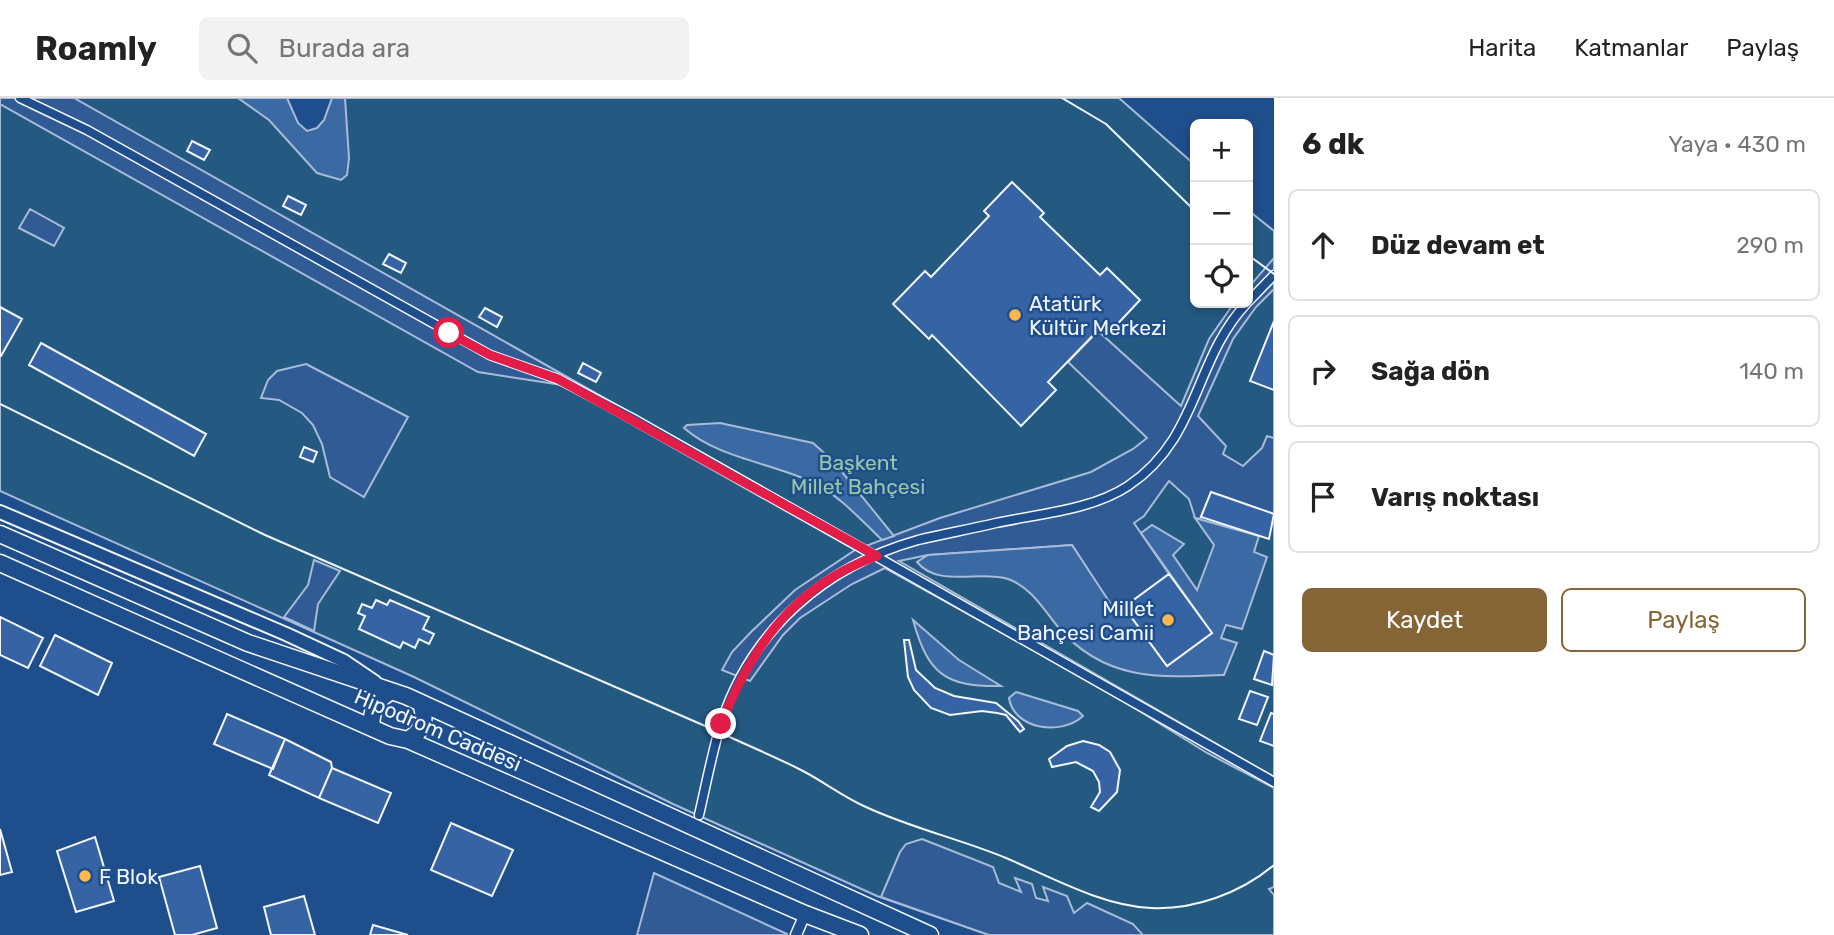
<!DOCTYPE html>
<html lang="tr">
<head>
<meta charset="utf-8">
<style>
  :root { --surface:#fff; --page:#f2f2f2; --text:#222; --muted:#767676; --line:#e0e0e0; --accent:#856535 }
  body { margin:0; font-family:Rubik,sans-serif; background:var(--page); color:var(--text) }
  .controls { position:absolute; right:21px; top:21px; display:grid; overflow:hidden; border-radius:10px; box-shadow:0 4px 10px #0003 }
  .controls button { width:63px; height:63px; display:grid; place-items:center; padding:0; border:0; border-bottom:2px solid var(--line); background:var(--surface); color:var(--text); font:35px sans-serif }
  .stop { position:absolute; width:21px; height:21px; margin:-16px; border:5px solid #e11d48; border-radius:50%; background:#fff }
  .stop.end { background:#e11d48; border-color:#fff; box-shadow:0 2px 7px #0008 }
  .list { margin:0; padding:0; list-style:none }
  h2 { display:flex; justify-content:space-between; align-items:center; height:91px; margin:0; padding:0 28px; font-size:30px }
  h2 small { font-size:23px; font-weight:400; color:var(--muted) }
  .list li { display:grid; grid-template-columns:46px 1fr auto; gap:21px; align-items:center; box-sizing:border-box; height:112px; margin:0 14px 14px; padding:0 14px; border:2px solid var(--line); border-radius:10px }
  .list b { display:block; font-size:26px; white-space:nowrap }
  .list em { font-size:23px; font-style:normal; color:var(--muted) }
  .actions { display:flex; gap:14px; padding:21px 28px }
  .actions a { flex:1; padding:16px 0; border:2px solid var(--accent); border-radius:10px; text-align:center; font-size:24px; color:var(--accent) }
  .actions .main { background:var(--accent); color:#fff }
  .icon { flex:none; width:38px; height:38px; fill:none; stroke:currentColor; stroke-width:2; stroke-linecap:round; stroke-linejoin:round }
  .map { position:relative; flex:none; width:1274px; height:837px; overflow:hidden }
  header { display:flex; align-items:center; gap:42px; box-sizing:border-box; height:98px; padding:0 35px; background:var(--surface); border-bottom:2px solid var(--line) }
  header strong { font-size:33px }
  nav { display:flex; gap:38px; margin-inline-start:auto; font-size:24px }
  .search { width:490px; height:63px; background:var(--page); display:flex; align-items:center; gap:18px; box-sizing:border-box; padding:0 24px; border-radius:10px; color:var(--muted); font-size:26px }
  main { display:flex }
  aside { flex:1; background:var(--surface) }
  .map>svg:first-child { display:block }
</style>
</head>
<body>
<header>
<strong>Roamly</strong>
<div class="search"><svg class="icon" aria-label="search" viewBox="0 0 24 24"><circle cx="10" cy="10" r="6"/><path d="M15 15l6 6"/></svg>Burada ara</div>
<nav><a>Harita</a><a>Katmanlar</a><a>Paylaş</a></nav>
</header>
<main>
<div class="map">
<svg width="1274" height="837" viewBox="0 0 1274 837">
  <rect width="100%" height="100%" fill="#1f4e8c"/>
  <path fill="#245a82" stroke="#a8bbd7" stroke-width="2" d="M0 0H1119L1195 67V205H1248V112L1274 133V789L1269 791 1274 797V837H989L877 798 673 706 414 579 0 393Z"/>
  <path fill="#305b95" stroke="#a8bbd7" stroke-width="2" d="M0 0H74L866 448 940 420 1091 374 1133 351 1147 340 1068 264 1098 233 1181 308 1209 241 1234 205H1248V190L1274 160V191L1256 209 1233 241 1198 318 1226 348 1223 356 1243 368 1262 350 1267 338 1274 340V416L1211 394 1200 421 1195 420 1189 401 1169 383 1144 418 1134 425 1169 476 1116 515 1072 447 928 457 899 463 1274 679V690L1207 655 1104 591 885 470 852 486 800 520 783 537 750 583 722 572 732 554 751 534 795 492 855 452 562 287 478 274 0 6Z
    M30 111 64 130 54 148 19 130Z
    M306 266 408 319 364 399 330 379 322 346 313 327 302 315 279 302 261 300 268 282 277 273Z
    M314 462 340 473 318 506 314 533 284 519 308 487Z
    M922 741 993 769 999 785 1021 794 1015 780 1032 786 1036 800 1048 803 1043 789 1067 798 1074 815 1087 805 1133 826 1143 837H989L881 799 900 754 906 746Z
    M654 775 787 836V837H637Z"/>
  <path fill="#3b69a3" stroke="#a8bbd7" stroke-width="2" d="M238 0H345L349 60 347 77 341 82 317 75 269 22Z
    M720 325 813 345 834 364 894 438 882 442C861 422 839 397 812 384 772 365 718 360 684 330L687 327Z
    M1195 420 1259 438 1254 454 1267 459 1242 531 1226 527 1221 540 1237 545 1224 577C1159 580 1104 583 1058 529 1044 512 1031 489 1008 481 980 472 938 490 917 464L928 457 1072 447 1116 514 1124 509 1167 568 1212 535 1141 435 1152 427 1184 446 1173 457 1197 492 1214 447Z
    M913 522 959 562 1001 588C945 589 928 576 913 522Z
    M1016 594 1078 613 1083 618C1062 638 1014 632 1009 600Z"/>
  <path fill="#1f4e8c" stroke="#a8bbd7" stroke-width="2" d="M287 0H332L324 22 317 30 307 33 298 25Z"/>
  <path fill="#3563a3" stroke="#f2f6ff" stroke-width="2" d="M192 43 210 52 204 62 187 53Z
    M1012 84 1044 115 1040 119 1100 177 1107 170 1140 202 1110 234 1103 227 1048 284 1056 292 1021 328 932 237 929 241 893 206 925 173 931 179 989 118 984 113Z
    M288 98 306 107 301 117 283 108Z
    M389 156 406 165 401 175 383 166Z
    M0 209 22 221 1 258H0Z
    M485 210 502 219 497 229 479 219Z
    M1274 223V292L1250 283Z
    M41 245 206 336 194 358 29 267Z
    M583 265 601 275 596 284 578 275Z
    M304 349 317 354 313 364 300 359Z
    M1211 394 1274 416 1269 441 1201 419Z
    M1169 476 1212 535 1167 568 1124 509Z
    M376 502 387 507 390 502 429 519 423 531 434 536 429 546 419 541 415 550 403 544 400 550 359 531 365 518 358 515 362 506 372 510Z
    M0 519 43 540 28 570 0 557Z
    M55 537 112 565 98 597 40 568Z
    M904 542H909L916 572 935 590 954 598 996 605 1018 623 1024 631 1020 634 1006 617 997 615 982 613 950 617 931 610 914 592 908 579Z
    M1264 553 1274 557 1272 587 1254 581Z
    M1250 593 1268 599 1257 627 1239 621Z
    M1271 615 1274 616V648L1260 643Z
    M227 616 285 641 273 671 214 646Z
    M285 641 331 664 332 670 319 700 269 677Z
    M1083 643 1099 647 1110 654 1120 672 1117 694 1099 713 1091 709 1100 694 1099 684 1093 673 1076 664 1052 669 1049 661 1067 648Z
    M332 670 391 695 378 725 319 700Z
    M451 725 513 752 492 798 431 772Z
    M0 731 12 774 0 777Z
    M95 739 114 803 76 814 57 753Z
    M200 768 217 830 192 837H175L159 779Z
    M304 798 315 837H271L264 809Z
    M373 827 408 837H370Z"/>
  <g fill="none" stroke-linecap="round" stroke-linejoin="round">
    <defs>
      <path id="pedestrian" d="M20 0 87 32 490 257 558 281 632 320 1274 684
        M1248 204 1274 177
        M699 717C706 687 712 655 721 625 751 532 825 468 918 442 944 436 970 431 996 425 1038 416 1092 412 1128 388 1200 340 1193 262 1247 205"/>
      <path id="minor" d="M796 837 805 816"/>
      <path id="tertiary" d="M0 414 286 536 344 563 375 584"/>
      <path id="primary" d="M0 436 248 545 406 598 930 837
        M0 465 390 638 408 642 805 816 860 837
        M371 629C372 611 375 603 390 594
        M408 642C423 632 426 625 422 608"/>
    </defs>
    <use href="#pedestrian" stroke="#f2f6ff" stroke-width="11"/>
    <use href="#minor" stroke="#f2f6ff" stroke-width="13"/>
    <use href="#tertiary" stroke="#f2f6ff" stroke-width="16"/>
    <use href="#primary" stroke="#f2f6ff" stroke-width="19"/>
    <use href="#pedestrian" stroke="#1f4e8c" stroke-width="8"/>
    <use href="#minor" stroke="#1f4e8c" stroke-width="10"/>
    <use href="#tertiary" stroke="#1f4e8c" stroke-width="12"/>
    <use href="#primary" stroke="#1f4e8c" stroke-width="16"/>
    <path stroke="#f2f6ff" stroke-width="2" d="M1062 0 1106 26 1195 113
      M1248 157 1274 176
      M0 306 265 437 719 634C746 647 774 658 801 672 823 683 843 699 866 709 911 730 960 741 1006 760 1051 779 1102 808 1151 810 1194 812 1241 795 1274 767"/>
  </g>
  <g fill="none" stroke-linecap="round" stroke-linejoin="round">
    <path stroke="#e11d48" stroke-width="9" d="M449 235 490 257 558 281 877 458C795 487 752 548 721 626"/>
  </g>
  <g fill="#ffb74d" stroke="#1f4e8c" stroke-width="2.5">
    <circle cx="1015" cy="217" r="7"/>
    <circle cx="1168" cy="522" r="7"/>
    <circle cx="85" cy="778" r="7"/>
  </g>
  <g text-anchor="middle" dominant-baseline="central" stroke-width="5" stroke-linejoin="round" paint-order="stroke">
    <g font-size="21" fill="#f2f6ff" stroke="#1f4e8c" text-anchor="start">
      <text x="1029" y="205">Atatürk<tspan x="1029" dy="24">Kültür Merkezi</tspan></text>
      <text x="1154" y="510" text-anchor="end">Millet<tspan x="1154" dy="24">Bahçesi Camii</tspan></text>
      <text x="99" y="778">F Blok</text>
    </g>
    <g font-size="21" fill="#97c8a6" stroke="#1f4e8c">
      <text x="858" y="364">Başkent<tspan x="858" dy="24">Millet Bahçesi</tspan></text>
    </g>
    <g font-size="21" fill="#f2f6ff" stroke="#1f4e8c">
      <text transform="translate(438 632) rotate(23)">Hipodrom Caddesi</text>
    </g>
  </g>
</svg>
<div class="controls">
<button>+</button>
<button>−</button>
<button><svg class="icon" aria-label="locate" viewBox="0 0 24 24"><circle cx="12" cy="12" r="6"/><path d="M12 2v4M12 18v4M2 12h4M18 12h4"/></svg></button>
</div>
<div class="stop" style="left:449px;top:235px"></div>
<div class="stop end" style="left:721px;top:626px"></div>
</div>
<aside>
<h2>6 dk<small>Yaya · 430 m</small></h2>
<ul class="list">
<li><svg class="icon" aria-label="ahead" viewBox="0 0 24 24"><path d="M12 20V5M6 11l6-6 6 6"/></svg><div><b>Düz devam et</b></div><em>290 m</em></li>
<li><svg class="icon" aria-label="right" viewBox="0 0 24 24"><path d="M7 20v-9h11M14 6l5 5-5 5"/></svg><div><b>Sağa dön</b></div><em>140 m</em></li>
<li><svg class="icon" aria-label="arrive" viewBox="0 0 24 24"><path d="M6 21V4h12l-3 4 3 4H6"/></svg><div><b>Varış noktası</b></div></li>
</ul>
<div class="actions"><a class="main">Kaydet</a><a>Paylaş</a></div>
</aside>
</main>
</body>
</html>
